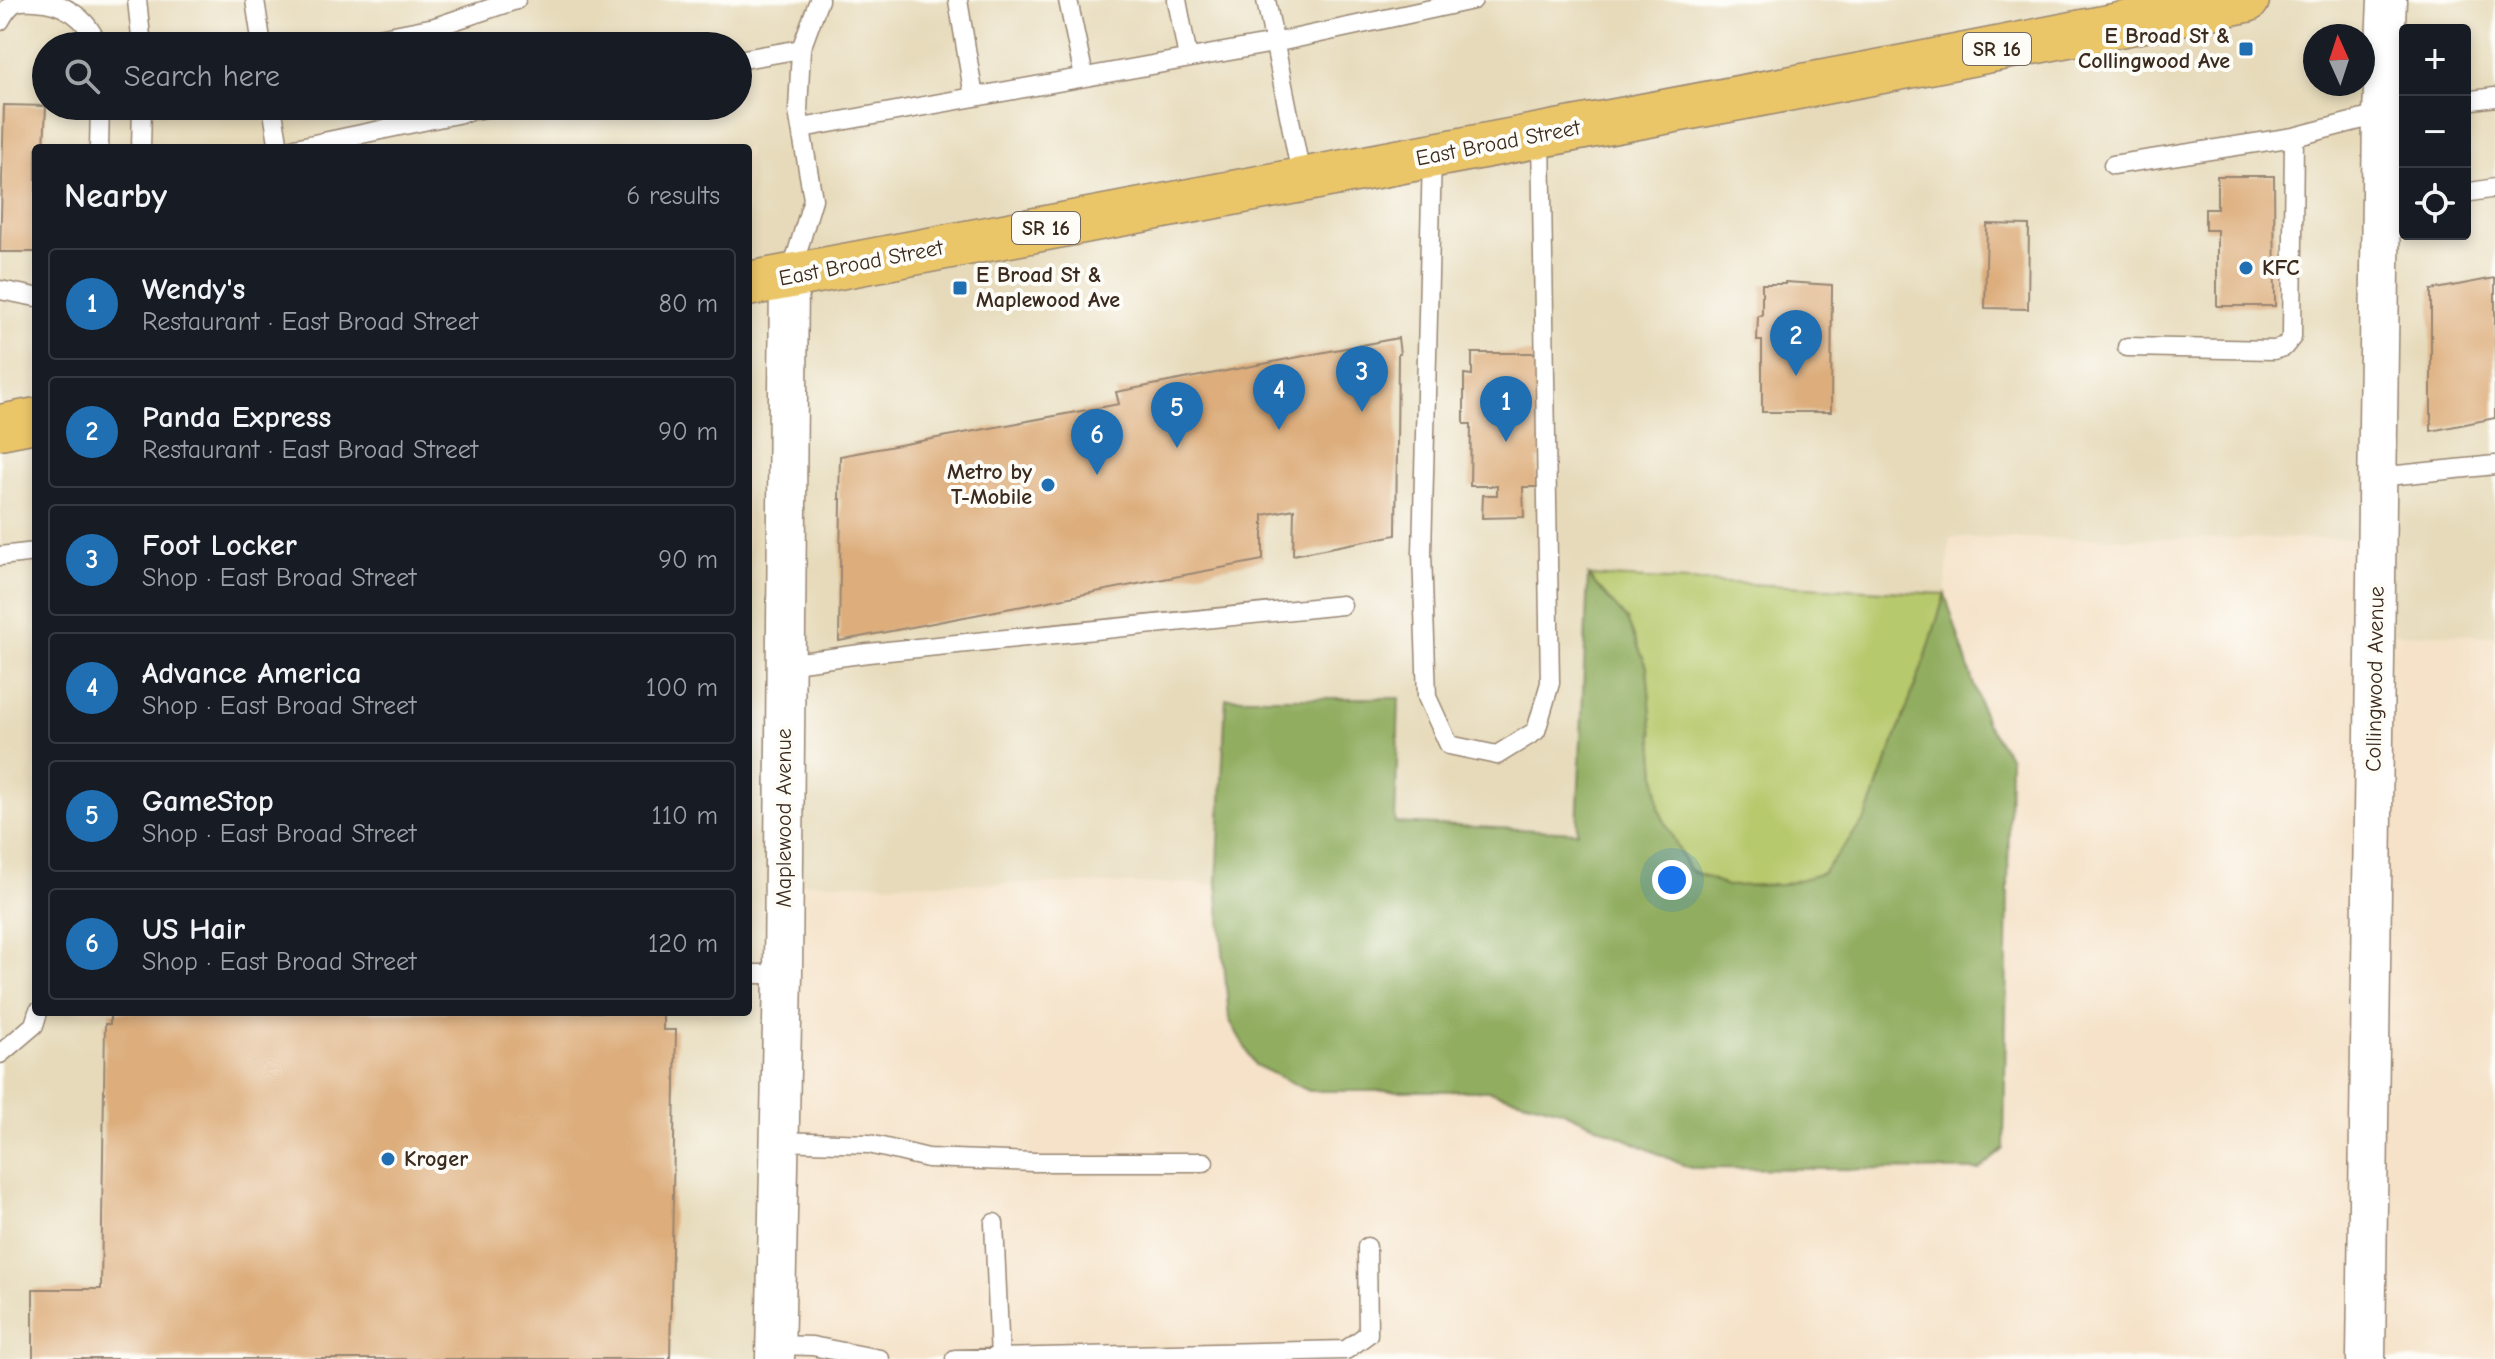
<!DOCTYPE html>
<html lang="en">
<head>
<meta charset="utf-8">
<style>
  :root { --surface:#171b24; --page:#242831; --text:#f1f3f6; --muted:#9ea1a6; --line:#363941; --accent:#1f6fb2 }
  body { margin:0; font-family:"Comic Neue",sans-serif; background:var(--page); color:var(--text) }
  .controls { position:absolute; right:24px; top:24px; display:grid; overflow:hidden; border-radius:8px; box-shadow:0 4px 12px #0003 }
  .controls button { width:72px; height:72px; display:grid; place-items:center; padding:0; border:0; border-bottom:2px solid var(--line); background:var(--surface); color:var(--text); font:40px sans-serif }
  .compass { position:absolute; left:2303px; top:24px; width:72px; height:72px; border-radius:50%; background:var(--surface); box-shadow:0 4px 12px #0003; rotate:357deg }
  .you { position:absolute; left:1672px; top:880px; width:28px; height:28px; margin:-20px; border:6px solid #fff; border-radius:50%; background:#1a73e8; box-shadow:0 0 0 12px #1a73e833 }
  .badge { display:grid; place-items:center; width:52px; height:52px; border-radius:50%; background:var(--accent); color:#fff; font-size:26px; font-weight:700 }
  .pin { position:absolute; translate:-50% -66px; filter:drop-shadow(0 2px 4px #0008) }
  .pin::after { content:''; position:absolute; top:42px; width:28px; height:24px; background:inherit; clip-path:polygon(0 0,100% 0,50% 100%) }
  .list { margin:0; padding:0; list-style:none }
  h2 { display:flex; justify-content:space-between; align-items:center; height:104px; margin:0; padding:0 32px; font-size:34px }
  h2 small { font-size:26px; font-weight:400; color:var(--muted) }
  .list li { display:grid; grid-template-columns:52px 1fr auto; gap:24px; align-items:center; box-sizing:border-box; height:112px; margin:0 16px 16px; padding:0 16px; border:2px solid var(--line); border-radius:8px }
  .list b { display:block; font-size:30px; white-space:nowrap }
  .list p { margin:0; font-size:26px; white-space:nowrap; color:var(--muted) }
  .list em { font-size:26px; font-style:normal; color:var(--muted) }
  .icon { flex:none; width:44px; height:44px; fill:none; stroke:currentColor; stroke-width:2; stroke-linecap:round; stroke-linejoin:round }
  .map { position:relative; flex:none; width:2495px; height:1359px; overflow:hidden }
  .search { position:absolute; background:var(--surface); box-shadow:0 4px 12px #0003; left:32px; top:32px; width:720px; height:88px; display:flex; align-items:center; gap:20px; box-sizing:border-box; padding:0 28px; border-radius:44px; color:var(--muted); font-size:30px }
  .panel { position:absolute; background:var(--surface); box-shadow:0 4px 12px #0003; left:32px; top:144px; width:720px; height:872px; border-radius:8px }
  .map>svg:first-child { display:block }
</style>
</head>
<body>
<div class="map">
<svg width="2495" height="1359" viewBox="0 0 2495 1359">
  <rect width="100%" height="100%" fill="#fdfcf7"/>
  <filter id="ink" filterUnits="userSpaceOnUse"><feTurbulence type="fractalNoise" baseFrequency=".0125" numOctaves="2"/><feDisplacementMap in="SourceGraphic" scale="16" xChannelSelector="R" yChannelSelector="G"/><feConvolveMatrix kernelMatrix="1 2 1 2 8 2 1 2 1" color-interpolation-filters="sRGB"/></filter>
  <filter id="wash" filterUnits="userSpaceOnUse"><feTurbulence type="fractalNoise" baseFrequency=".006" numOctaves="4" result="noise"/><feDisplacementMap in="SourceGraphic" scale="32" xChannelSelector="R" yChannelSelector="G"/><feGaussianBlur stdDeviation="1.8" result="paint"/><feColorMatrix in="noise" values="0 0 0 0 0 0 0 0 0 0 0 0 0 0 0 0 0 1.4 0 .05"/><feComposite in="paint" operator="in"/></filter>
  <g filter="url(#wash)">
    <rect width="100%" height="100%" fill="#f5e2c8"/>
    <path fill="#e6daba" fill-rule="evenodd" d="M0 0H2495V636L2371 632 2370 539 1950 538 1945 594 1588 577 1577 832 1394 823 1226 698 1217 884 785 883 778 1359H0ZM2405 30H2465V234H2405ZM2315 36H2363V84H2315ZM46 46H738V106H46ZM36 148H748V1012H36Z"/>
    <path fill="#b7c96d" stroke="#797a46" stroke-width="2" d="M1588 576 1945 594 1926 656 1866 818 1823 873 1782 885 1727 886 1689 870 1659 810 1647 667 1627 620Z"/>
    <path fill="#91ad60" stroke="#666c3f" stroke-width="2" d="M1588 576 1627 620 1647 667 1659 810 1689 870 1727 886 1782 885 1823 873 1866 818 1926 656 1945 594 1986 723 2010 758 2004 1149 1979 1170 1690 1168 1561 1110 1488 1091H1309L1255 1065 1229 1019 1217 884 1226 698H1399L1395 823 1577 832Z"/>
    <g id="blocks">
      <path fill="#ddad7b" d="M4 105 46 106 44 148H36V252H0Z
        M2217 176H2274L2275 306H2217V230H2205V209H2217Z
        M1987 224 2029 225 2028 309 1985 308Z
        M2495 278V418L2431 431V290Z
        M1785 282 1832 285 1831 412H1762V341H1757L1758 316 1762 315V284H1785Z
        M1398 338 1400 354H1398L1396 535 1293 555 1294 509 1263 515V560L839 641 841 499H839L840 456 1119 404 1116 392Z
        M1472 353H1542L1541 459H1537V487H1523L1524 517 1482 518 1483 495H1497V486H1470L1471 424H1464V374L1472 375Z
        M110 1012H663V1030H676L670 1359H33V1289H101L105 1024H110Z"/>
    </g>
  </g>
  <g filter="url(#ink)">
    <use href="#blocks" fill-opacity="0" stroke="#988673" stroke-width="2"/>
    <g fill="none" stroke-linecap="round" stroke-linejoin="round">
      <defs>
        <path id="lane" d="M137 0 142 46
          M255 0 262 46
          M958 0 974 97
          M1068 0 1084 77
          M1177 0 1188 58
          M1266 0 1302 180
          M0 21C4 14 8 6 16 2 22 0 29 1 35 1 64 2 88 18 98 46
          M337 46 435 27 516 0
          M738 60 801 49
          M2465 101 2495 97
          M272 106 279 148
          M802 128 1274 43 1473 0
          M99 148 100 106
          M141 148 142 106
          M295 148 495 106
          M1432 156 1422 553 1427 697 1449 745 1497 755 1536 731 1550 683 1541 135
          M2113 165 2294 137 2382 114 2405 111
          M2465 193 2495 188
          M791 273 813 199 798 111 801 49 819 0
          M0 290 36 297
          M2127 347 2274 350 2284 347 2292 337 2294 137
          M2378 477 2495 465
          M0 556 36 552
          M786 664 868 653 1342 605
          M748 974H783
          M0 1054 34 1025 38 1012
          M780 1141 869 1144 928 1158 1035 1162H1204
          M994 1223 1000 1358
          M775 1345 812 1346 880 1359
          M955 1359 1346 1350 1368 1334 1367 1247"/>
        <path id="street" d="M775 1359 783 974 789 277
          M2366 1359 2382 114 2387 0"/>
        <path id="primary" d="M748 284 1909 66 2247 0
          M0 427 36 420"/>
      </defs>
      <use href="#lane" stroke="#988673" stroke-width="21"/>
      <use href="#street" stroke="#988673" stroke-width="41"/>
      <use href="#primary" stroke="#988673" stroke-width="47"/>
      <use href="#lane" stroke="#fff" stroke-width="18"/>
      <use href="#street" stroke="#fff" stroke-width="38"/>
      <use href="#primary" stroke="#ebc669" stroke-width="44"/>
    </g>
  </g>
  <g fill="#1f6fb2" stroke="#fdfcf7" stroke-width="3">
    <rect x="2238" y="41" width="16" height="16" rx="4"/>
    <circle cx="2246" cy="268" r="8"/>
    <rect x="952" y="280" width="16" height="16" rx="4"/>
    <circle cx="1048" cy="485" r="8"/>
    <circle cx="388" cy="1159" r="8"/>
  </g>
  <g text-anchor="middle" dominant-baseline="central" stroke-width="8" stroke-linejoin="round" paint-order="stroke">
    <g fill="#fdfcf7" stroke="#75695f" stroke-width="2">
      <rect x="1963" y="33" width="68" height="32" rx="6"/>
      <rect x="1012" y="212" width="68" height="32" rx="6"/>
    </g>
    <g font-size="20" font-weight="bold" fill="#3b2a1e">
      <text x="1997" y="49">SR 16</text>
      <text x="1046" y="228">SR 16</text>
    </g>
    <g font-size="22" font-weight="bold" fill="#3b2a1e" stroke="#fdfcf7" text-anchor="start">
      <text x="2230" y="36" text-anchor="end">E Broad St &amp;<tspan x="2230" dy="25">Collingwood Ave</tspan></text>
      <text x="2262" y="268">KFC</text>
      <text x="976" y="275">E Broad St &amp;<tspan x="976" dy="25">Maplewood Ave</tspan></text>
      <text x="1032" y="472" text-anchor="end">Metro by<tspan x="1032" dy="25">T-Mobile</tspan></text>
      <text x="404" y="1159">Kroger</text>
    </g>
    <g font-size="22" fill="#3b2a1e" stroke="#fdfcf7">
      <text transform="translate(1498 143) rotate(-11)">East Broad Street</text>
      <text transform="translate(861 263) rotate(-11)">East Broad Street</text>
      <text transform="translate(2375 679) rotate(-89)">Collingwood Avenue</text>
      <text transform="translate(784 818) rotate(-90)">Maplewood Avenue</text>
    </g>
  </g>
</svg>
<div class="controls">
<button>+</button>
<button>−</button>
<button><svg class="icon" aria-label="locate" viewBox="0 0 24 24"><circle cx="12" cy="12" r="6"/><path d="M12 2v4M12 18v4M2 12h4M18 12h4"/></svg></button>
</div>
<svg class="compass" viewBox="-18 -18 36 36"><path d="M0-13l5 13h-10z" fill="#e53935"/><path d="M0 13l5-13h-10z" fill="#9ea1a6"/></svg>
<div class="you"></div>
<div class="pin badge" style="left:1506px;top:442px">1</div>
<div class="pin badge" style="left:1796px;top:376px">2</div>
<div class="pin badge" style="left:1362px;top:412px">3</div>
<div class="pin badge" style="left:1279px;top:430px">4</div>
<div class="pin badge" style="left:1177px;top:448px">5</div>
<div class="pin badge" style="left:1097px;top:475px">6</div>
<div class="search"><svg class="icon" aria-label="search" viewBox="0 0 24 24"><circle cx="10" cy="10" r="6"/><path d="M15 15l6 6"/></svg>Search here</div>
<section class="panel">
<h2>Nearby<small>6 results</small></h2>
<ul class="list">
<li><span class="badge">1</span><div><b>Wendy's</b><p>Restaurant · East Broad Street</p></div><em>80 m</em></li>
<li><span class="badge">2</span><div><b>Panda Express</b><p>Restaurant · East Broad Street</p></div><em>90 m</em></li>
<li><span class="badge">3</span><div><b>Foot Locker</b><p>Shop · East Broad Street</p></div><em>90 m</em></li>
<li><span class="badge">4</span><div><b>Advance America</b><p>Shop · East Broad Street</p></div><em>100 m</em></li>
<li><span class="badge">5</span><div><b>GameStop</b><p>Shop · East Broad Street</p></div><em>110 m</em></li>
<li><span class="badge">6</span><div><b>US Hair</b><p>Shop · East Broad Street</p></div><em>120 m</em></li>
</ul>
</section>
</div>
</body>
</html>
